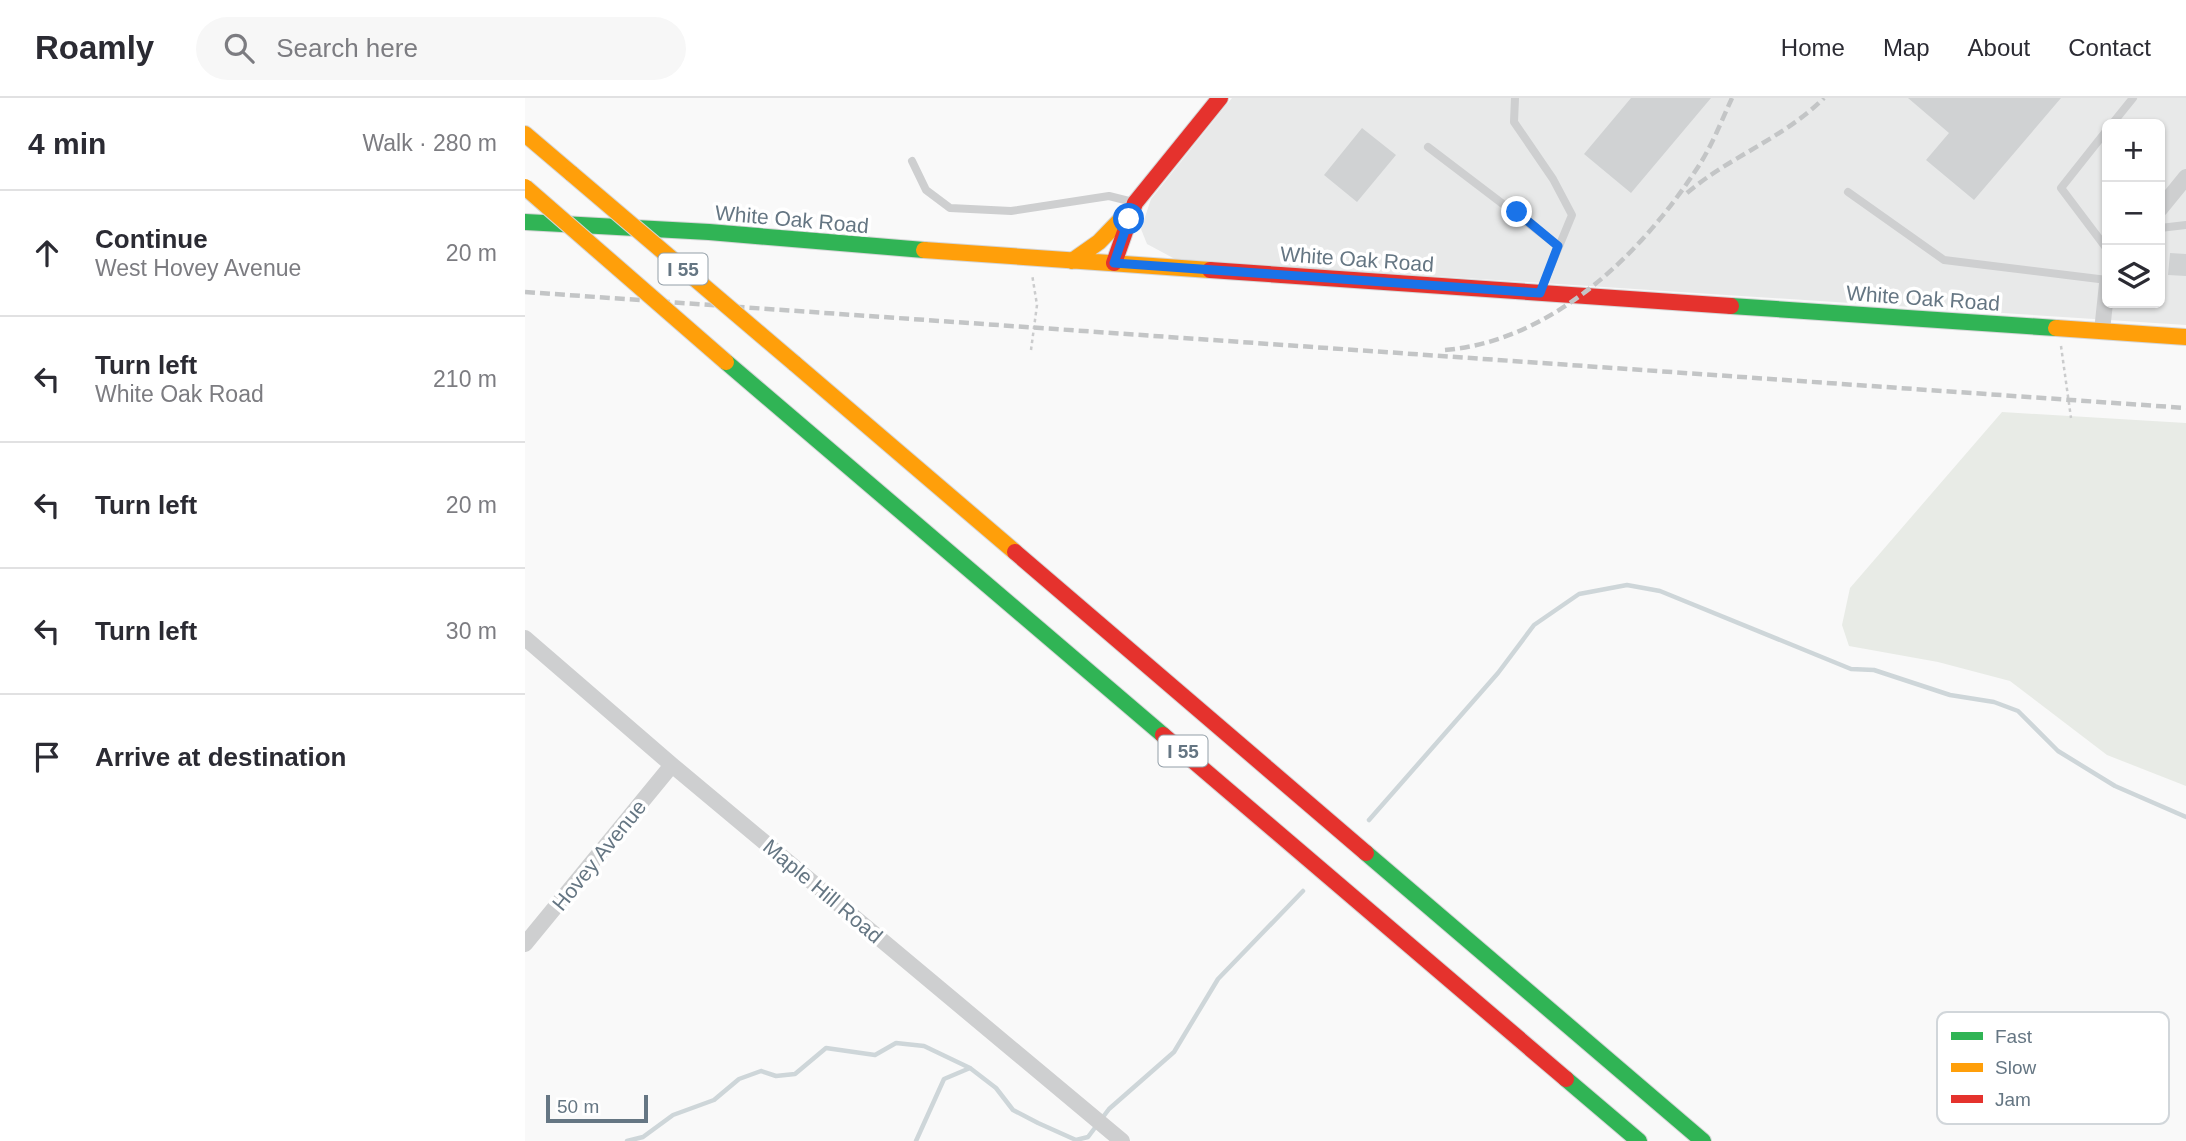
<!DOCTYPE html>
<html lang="en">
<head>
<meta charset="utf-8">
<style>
  :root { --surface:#fff; --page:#f7f7f7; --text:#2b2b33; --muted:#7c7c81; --line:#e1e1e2 }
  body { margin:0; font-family:Arial,sans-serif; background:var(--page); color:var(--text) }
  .controls { position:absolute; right:21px; top:21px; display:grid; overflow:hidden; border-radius:10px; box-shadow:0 2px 5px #0004 }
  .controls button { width:63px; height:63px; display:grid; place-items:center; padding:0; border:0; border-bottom:2px solid var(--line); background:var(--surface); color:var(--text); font:35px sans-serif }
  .scale { position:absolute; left:21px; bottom:18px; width:102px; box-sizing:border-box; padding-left:7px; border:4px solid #657683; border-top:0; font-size:19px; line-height:24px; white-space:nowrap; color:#657683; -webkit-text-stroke:5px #fff; paint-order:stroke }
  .stop { position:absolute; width:21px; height:21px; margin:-16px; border:5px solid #1a73e8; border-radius:50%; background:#fff }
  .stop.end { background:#1a73e8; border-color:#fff; box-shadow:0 2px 7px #0008 }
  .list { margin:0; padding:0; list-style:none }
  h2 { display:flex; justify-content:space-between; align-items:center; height:91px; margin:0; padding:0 28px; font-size:30px }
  h2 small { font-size:23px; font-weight:400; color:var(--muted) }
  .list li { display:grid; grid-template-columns:46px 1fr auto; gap:21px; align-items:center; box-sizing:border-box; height:126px; padding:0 28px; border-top:2px solid var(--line) }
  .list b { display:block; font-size:26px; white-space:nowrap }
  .list p { margin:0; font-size:23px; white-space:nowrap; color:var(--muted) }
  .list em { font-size:23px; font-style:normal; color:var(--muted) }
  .icon { flex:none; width:38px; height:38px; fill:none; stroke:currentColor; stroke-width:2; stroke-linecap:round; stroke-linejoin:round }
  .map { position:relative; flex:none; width:1661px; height:1043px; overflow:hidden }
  header { display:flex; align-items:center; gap:42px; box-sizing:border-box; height:98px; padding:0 35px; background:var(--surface); border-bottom:2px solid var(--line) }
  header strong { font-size:33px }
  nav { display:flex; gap:38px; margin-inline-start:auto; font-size:24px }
  .search { width:490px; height:63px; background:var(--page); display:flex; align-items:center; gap:18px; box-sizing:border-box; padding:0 24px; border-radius:38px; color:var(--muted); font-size:26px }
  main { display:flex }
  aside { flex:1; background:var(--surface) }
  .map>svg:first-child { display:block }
</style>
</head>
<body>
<header>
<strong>Roamly</strong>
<div class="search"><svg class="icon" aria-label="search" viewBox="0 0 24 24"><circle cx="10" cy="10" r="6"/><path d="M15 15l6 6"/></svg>Search here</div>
<nav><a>Home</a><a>Map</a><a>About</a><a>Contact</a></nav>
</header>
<main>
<aside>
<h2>4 min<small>Walk · 280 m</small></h2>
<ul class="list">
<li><svg class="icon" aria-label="ahead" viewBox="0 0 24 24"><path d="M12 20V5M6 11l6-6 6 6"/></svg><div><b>Continue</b><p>West Hovey Avenue</p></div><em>20 m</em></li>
<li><svg class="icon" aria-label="left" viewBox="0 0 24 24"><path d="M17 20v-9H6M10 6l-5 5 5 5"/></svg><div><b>Turn left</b><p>White Oak Road</p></div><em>210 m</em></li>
<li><svg class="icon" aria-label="left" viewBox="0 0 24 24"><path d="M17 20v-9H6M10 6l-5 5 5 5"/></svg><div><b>Turn left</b></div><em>20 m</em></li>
<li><svg class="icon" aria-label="left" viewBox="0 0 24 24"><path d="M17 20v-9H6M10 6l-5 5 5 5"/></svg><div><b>Turn left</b></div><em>30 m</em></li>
<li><svg class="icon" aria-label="arrive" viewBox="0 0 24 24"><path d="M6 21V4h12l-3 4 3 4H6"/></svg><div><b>Arrive at destination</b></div></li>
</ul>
</aside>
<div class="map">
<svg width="1661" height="1043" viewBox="0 0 1661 1043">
  <rect width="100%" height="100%" fill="#f9f9f9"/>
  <path fill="#e8e9e9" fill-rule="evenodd" d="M707 0H1661V227L650 161 622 146 616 131 626 101ZM1582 26H1635V205H1582Z"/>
  <path fill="#e8ebe6" d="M1477 314 1661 325V688L1582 657 1485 583 1413 564 1324 548 1317 527 1325 490Z"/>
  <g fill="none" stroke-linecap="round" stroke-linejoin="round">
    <path stroke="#ced6d9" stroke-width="4.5" d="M844 722 973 575 1009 527 1054 496 1102 487 1135 493 1326 571 1349 572 1425 597 1469 604 1493 613 1533 653 1590 688 1661 719
      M102 1043 118 1039 148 1017 189 1002 214 981 236 973 251 978 270 976 301 950 350 957 371 945 399 948 445 970 471 990 488 1012 513 1025 551 1042 563 1039 584 1011 649 954 693 881 778 793
      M391 1043 419 981 445 970"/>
  </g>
  <path fill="#d0d2d3" d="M1106 0H1186L1106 95 1059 56Z
    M1383 0H1536L1449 102 1401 62 1424 35Z
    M837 30 871 57 832 104 799 77Z
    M1645 155 1661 156V178L1643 177Z"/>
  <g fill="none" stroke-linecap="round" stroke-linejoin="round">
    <defs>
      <path id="fast" d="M0 124 184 134 399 152
        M1206 208 1531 230
        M201 264 638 637
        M841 755 1178 1043
        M1041 981 1114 1043"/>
      <path id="slow" d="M0 36 47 76
        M399 152 685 172
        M547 163 574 144 602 115
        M1531 230 1661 239
        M269 265 490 454"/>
      <path id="jam" d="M589 165 610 105 695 0
        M685 172 1206 208
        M490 454 841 755
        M638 637 1041 981"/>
    </defs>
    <use href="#fast" stroke="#d5d6d7" stroke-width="18"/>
    <use href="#slow" stroke="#d5d6d7" stroke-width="18"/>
    <use href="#jam" stroke="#d5d6d7" stroke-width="18"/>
    <path stroke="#cbcccd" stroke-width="2.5" stroke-dasharray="3.5 3.5" stroke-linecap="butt" d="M1536 248 1546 320
      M506 252 512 207 507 176"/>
    <path stroke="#cecfd0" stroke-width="8" d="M990 0 989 24 1028 81 1047 117 1016 192
      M1587 26 1608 0
      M1582 32 1536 90 1582 151
      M903 49 1033 148
      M387 63 401 92 425 110 486 113 584 98 608 104
      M1323 94 1419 162 1582 182
      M1635 130 1661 127"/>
    <path stroke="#cecfd0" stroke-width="16" d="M1635 111 1661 79
      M1577 233 1582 186
      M0 540 147 667 597 1043
      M0 846 147 667"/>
    <use href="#fast" stroke="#30b455" stroke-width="16"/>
    <use href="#slow" stroke="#ff9f0a" stroke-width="16"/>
    <use href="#jam" stroke="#e5322d" stroke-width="16"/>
    <path stroke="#c3c5c6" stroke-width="4.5" stroke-dasharray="10 5" stroke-linecap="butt" d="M1162 95C1204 59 1259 40 1299 0
      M0 194 1661 310
      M920 252C1027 243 1115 157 1171 72 1186 50 1196 24 1207 0"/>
    <defs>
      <path id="slow-bridge" d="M47 76 269 265
        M0 89 201 264"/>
    </defs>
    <use href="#slow-bridge" stroke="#d5d6d6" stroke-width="18" stroke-linecap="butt"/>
    <use href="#slow-bridge" stroke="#ff9f0a" stroke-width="16"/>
  </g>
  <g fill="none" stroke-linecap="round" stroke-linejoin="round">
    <path stroke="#1a73e8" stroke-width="9" d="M604 121 589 165 1015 195 1033 148 992 114"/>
  </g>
  <g text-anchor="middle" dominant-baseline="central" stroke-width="7" stroke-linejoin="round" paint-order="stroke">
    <g fill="#fff" stroke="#939fa8" stroke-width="2">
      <rect x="133.5" y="155.5" width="49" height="31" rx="5"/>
      <rect x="633.5" y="637.5" width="49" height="31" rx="5"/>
    </g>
    <g font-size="19" font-weight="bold" fill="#657683">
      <text x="158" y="171">I 55</text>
      <text x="658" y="653">I 55</text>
    </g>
    <g font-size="21" fill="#657683" stroke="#fff">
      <text transform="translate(267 121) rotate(5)">White Oak Road</text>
      <text transform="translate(832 161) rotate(4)">White Oak Road</text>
      <text transform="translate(1398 200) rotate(4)">White Oak Road</text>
      <text transform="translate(74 757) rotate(-51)">Hovey Avenue</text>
      <text transform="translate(298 793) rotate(40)">Maple Hill Road</text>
    </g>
  </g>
  <rect x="1412" y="914" width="232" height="112" rx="10" fill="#fff" stroke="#d1d6da" stroke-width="2"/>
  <rect x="1426" y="934" width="32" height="8" fill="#30b455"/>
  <rect x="1426" y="965" width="32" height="9" fill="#ff9f0a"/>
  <rect x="1426" y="997" width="32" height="8" fill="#e5322d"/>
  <g font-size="19" fill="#657683">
    <text x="1470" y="945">Fast</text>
    <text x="1470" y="976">Slow</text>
    <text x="1470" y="1008">Jam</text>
  </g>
</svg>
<div class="controls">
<button>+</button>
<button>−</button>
<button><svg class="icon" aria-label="layers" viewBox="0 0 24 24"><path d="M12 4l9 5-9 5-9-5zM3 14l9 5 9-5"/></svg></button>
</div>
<div class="scale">50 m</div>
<div class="stop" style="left:604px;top:121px"></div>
<div class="stop end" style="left:992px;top:114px"></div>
</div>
</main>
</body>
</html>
